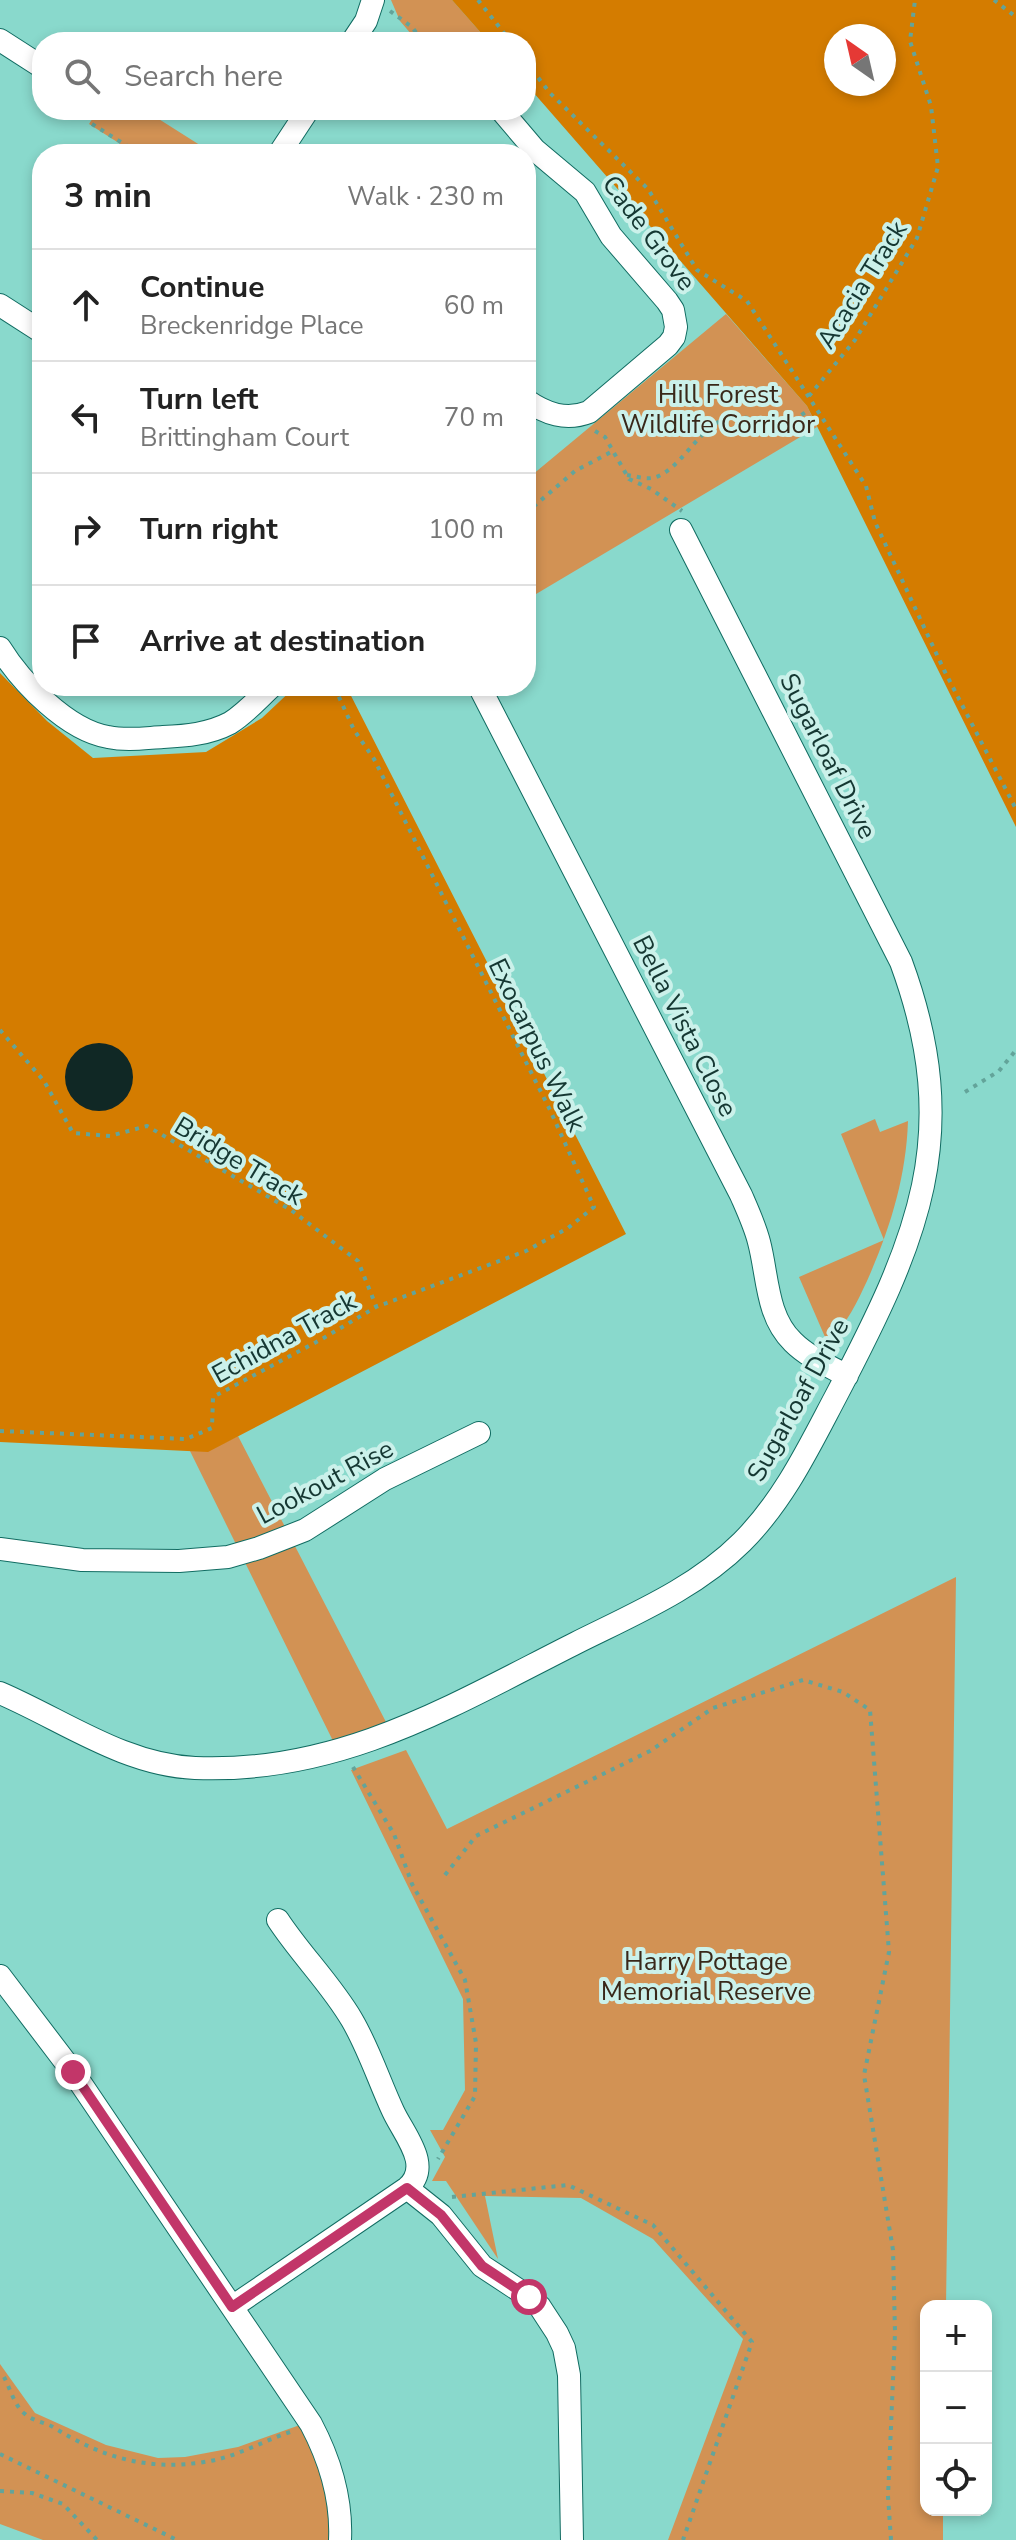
<!DOCTYPE html>
<html lang="en">
<head>
<meta charset="utf-8">
<style>
  :root { --surface:#fff; --page:#f2f2f2; --text:#222; --muted:#767676; --line:#e0e0e0 }
  body { margin:0; font-family:"Nunito Sans",sans-serif; background:var(--page); color:var(--text) }
  .controls { position:absolute; right:24px; bottom:24px; display:grid; overflow:hidden; border-radius:16px; box-shadow:0 4px 12px #0003 }
  .controls button { width:72px; height:72px; display:grid; place-items:center; padding:0; border:0; border-bottom:2px solid var(--line); background:var(--surface); color:var(--text); font:40px sans-serif }
  .compass { position:absolute; left:824px; top:24px; width:72px; height:72px; border-radius:50%; background:var(--surface); box-shadow:0 4px 12px #0003; rotate:326deg }
  .stop { position:absolute; width:24px; height:24px; margin:-18px; border:6px solid #c23669; border-radius:50%; background:#fff }
  .stop.end { background:#c23669; border-color:#fff; box-shadow:0 2px 8px #0008 }
  .list { margin:0; padding:0; list-style:none }
  h2 { display:flex; justify-content:space-between; align-items:center; height:104px; margin:0; padding:0 32px; font-size:34px }
  h2 small { font-size:26px; font-weight:400; color:var(--muted) }
  .list li { display:grid; grid-template-columns:52px 1fr auto; gap:24px; align-items:center; box-sizing:border-box; height:112px; padding:0 32px; border-top:2px solid var(--line) }
  .list b { display:block; font-size:30px; white-space:nowrap }
  .list p { margin:0; font-size:26px; white-space:nowrap; color:var(--muted) }
  .list em { font-size:26px; font-style:normal; color:var(--muted) }
  .icon { flex:none; width:44px; height:44px; fill:none; stroke:currentColor; stroke-width:2; stroke-linecap:round; stroke-linejoin:round }
  .map { position:relative; flex:none; width:1016px; height:2540px; overflow:hidden }
  .search { position:absolute; background:var(--surface); box-shadow:0 4px 12px #0003; left:32px; top:32px; width:504px; height:88px; display:flex; align-items:center; gap:20px; box-sizing:border-box; padding:0 28px; border-radius:32px; color:var(--muted); font-size:30px }
  .panel { position:absolute; background:var(--surface); box-shadow:0 4px 12px #0003; left:32px; top:144px; width:504px; height:552px; border-radius:32px }
  .map>svg:first-child { display:block }
</style>
</head>
<body>
<div class="map">
<svg width="1016" height="2540" viewBox="0 0 1016 2540">
  <rect width="100%" height="100%" fill="#89d9cc"/>
  <path fill="#d29254" d="M391 0H452L489 42H418L400 21Z
    M98 110H158L154 116 214 154H136L89 124Z
    M726 314 807 406 817 427 526 600V480Z
    M875 1119 880 1132 908 1121C906 1178 890 1229 867 1281 857 1302 848 1323 830 1338L825 1337 799 1277 884 1240 841 1134Z
    M238 1436 386 1722 335 1745 190 1451H208Z
    M956 1577 946 2306H926V2510H943V2540H668L743 2339 653 2239 581 2198 485 2196 498 2259 446 2181H432L445 2157 430 2130H443L465 2090 463 1999 351 1770 406 1750 447 1829Z
    M0 2364 35 2413 106 2445 158 2458 185 2457 238 2447 300 2425C319 2461 331 2499 330 2540H43L0 2524Z"/>
  <path fill="#d47c00" fill-rule="evenodd" d="M452 0H1016V827L807 406 526 84V42H489ZM836 36H884V84H836Z
    M0 673 47 721 93 758 206 752 262 718 296 686H346L626 1234 208 1452 0 1442Z"/>
  <path fill="#102825" d="M65 1077a34 34 0 1 1 68 0a34 34 0 1 1-68 0Z"/>
  <g fill="none" stroke-linecap="round" stroke-linejoin="round">
    <defs>
      <path id="minor" d="M0 40 42 67
        M352 42 366 21 373 0
        M501 110 535 150 585 192 611 236 667 301 673 310 676 327 674 337 668 345 589 412C566 421 546 414 526 400
        M279 154 308 110
        M0 305 42 332
        M0 648C21 682 67 730 108 737 127 741 145 738 163 737 186 736 209 734 230 723 246 713 258 699 272 686
        M479 686 741 1195C748 1211 755 1226 759 1242 768 1276 766 1316 793 1342 808 1357 829 1366 847 1376
        M0 1549 82 1560 179 1561 228 1557 259 1548 305 1530 385 1479 479 1433
        M0 1693C63 1720 124 1765 195 1768 340 1774 451 1706 576 1643 634 1614 696 1588 742 1542 784 1500 809 1447 836 1396 917 1241 965 1136 901 962L681 530
        M0 1976 73 2072 311 2424C330 2460 342 2498 340 2540
        M407 2188 441 2215 482 2266 529 2297 540 2307 557 2333 564 2348 569 2375 572 2540
        M232 2307 407 2188C433 2166 404 2135 393 2111 379 2081 369 2049 352 2020 331 1984 301 1955 278 1920"/>
    </defs>
    <use href="#minor" stroke="#116c62" stroke-width="24"/>
    <path stroke="#63a49a" stroke-width="4" stroke-dasharray="4 6" stroke-linecap="butt" d="M478 0 511 42
      M994 0 1016 17
      M390 11 412 27 423 42
      M526 62 550 93 648 189 697 270 747 301 866 486 875 522 944 670 1016 809
      M92 124 140 154
      M809 396 855 340 917 238 938 167 931 106 910 41 915 0
      M595 431 605 437 629 479 651 489 682 511
      M627 475C634 476 644 479 652 478 679 473 698 428 725 419 747 411 766 429 787 423 794 421 802 414 809 410
      M526 513 575 471 611 452
      M0 1030 44 1081 73 1133 110 1136 147 1126 291 1210 358 1261 376 1306
      M965 1092 999 1071 1016 1050
      M0 1431 186 1439 212 1428 213 1397 322 1339 376 1307 526 1251 568 1228 594 1207 550 1110 374 759 354 730 334 686
      M353 1767 394 1834 412 1884 465 1980 476 2043 475 2096 438 2159
      M445 1875 476 1836 650 1751 713 1708 803 1680 843 1692 870 1710 889 1952 864 2075 893 2250 895 2333 888 2496 891 2540
      M452 2197 568 2185 653 2225 752 2342 683 2540
      M4 2377C10 2388 15 2407 25 2414 33 2421 44 2422 53 2427 101 2457 146 2471 204 2462 234 2458 261 2442 290 2432
      M0 2454 177 2540
      M0 2491 32 2493 63 2504 97 2540"/>
    <use href="#minor" stroke="#fff" stroke-width="22"/>
  </g>
  <g fill="none" stroke-linecap="round" stroke-linejoin="round">
    <path stroke="#c23669" stroke-width="10" d="M73 2072 232 2307 407 2188 441 2215 482 2266 529 2297"/>
  </g>
  <g text-anchor="middle" dominant-baseline="central" stroke-width="8" stroke-linejoin="round" paint-order="stroke">
    <g font-size="26" fill="#153732" stroke="#cbf1ea">
      <text transform="translate(649 233) rotate(53)">Cade Grove</text>
      <text transform="translate(862 285) rotate(-58)">Acacia Track</text>
      <text transform="translate(828 756) rotate(63)">Sugarloaf Drive</text>
      <text transform="translate(685 1026) rotate(63)">Bella Vista Close</text>
      <text transform="translate(537 1045) rotate(64)">Exocarpus Walk</text>
      <text transform="translate(239 1161) rotate(31)">Bridge Track</text>
      <text transform="translate(284 1338) rotate(-29)">Echidna Track</text>
      <text transform="translate(798 1400) rotate(-61)">Sugarloaf Drive</text>
      <text transform="translate(325 1482) rotate(-28)">Lookout Rise</text>
    </g>
    <g font-size="26" fill="#392819" stroke="#cbf1ea">
      <text x="718" y="394">Hill Forest<tspan x="718" dy="30">Wildlife Corridor</tspan></text>
      <text x="706" y="1961">Harry Pottage<tspan x="706" dy="30">Memorial Reserve</tspan></text>
    </g>
  </g>
</svg>
<div class="controls">
<button>+</button>
<button>−</button>
<button><svg class="icon" aria-label="locate" viewBox="0 0 24 24"><circle cx="12" cy="12" r="6"/><path d="M12 2v4M12 18v4M2 12h4M18 12h4"/></svg></button>
</div>
<svg class="compass" viewBox="-18 -18 36 36"><path d="M0-13l5 13h-10z" fill="#e53935"/><path d="M0 13l5-13h-10z" fill="#767676"/></svg>
<div class="stop" style="left:529px;top:2297px"></div>
<div class="stop end" style="left:73px;top:2072px"></div>
<div class="search"><svg class="icon" aria-label="search" viewBox="0 0 24 24"><circle cx="10" cy="10" r="6"/><path d="M15 15l6 6"/></svg>Search here</div>
<section class="panel">
<h2>3 min<small>Walk · 230 m</small></h2>
<ul class="list">
<li><svg class="icon" aria-label="ahead" viewBox="0 0 24 24"><path d="M12 20V5M6 11l6-6 6 6"/></svg><div><b>Continue</b><p>Breckenridge Place</p></div><em>60 m</em></li>
<li><svg class="icon" aria-label="left" viewBox="0 0 24 24"><path d="M17 20v-9H6M10 6l-5 5 5 5"/></svg><div><b>Turn left</b><p>Brittingham Court</p></div><em>70 m</em></li>
<li><svg class="icon" aria-label="right" viewBox="0 0 24 24"><path d="M7 20v-9h11M14 6l5 5-5 5"/></svg><div><b>Turn right</b></div><em>100 m</em></li>
<li><svg class="icon" aria-label="arrive" viewBox="0 0 24 24"><path d="M6 21V4h12l-3 4 3 4H6"/></svg><div><b>Arrive at destination</b></div></li>
</ul>
</section>
</div>
</body>
</html>
